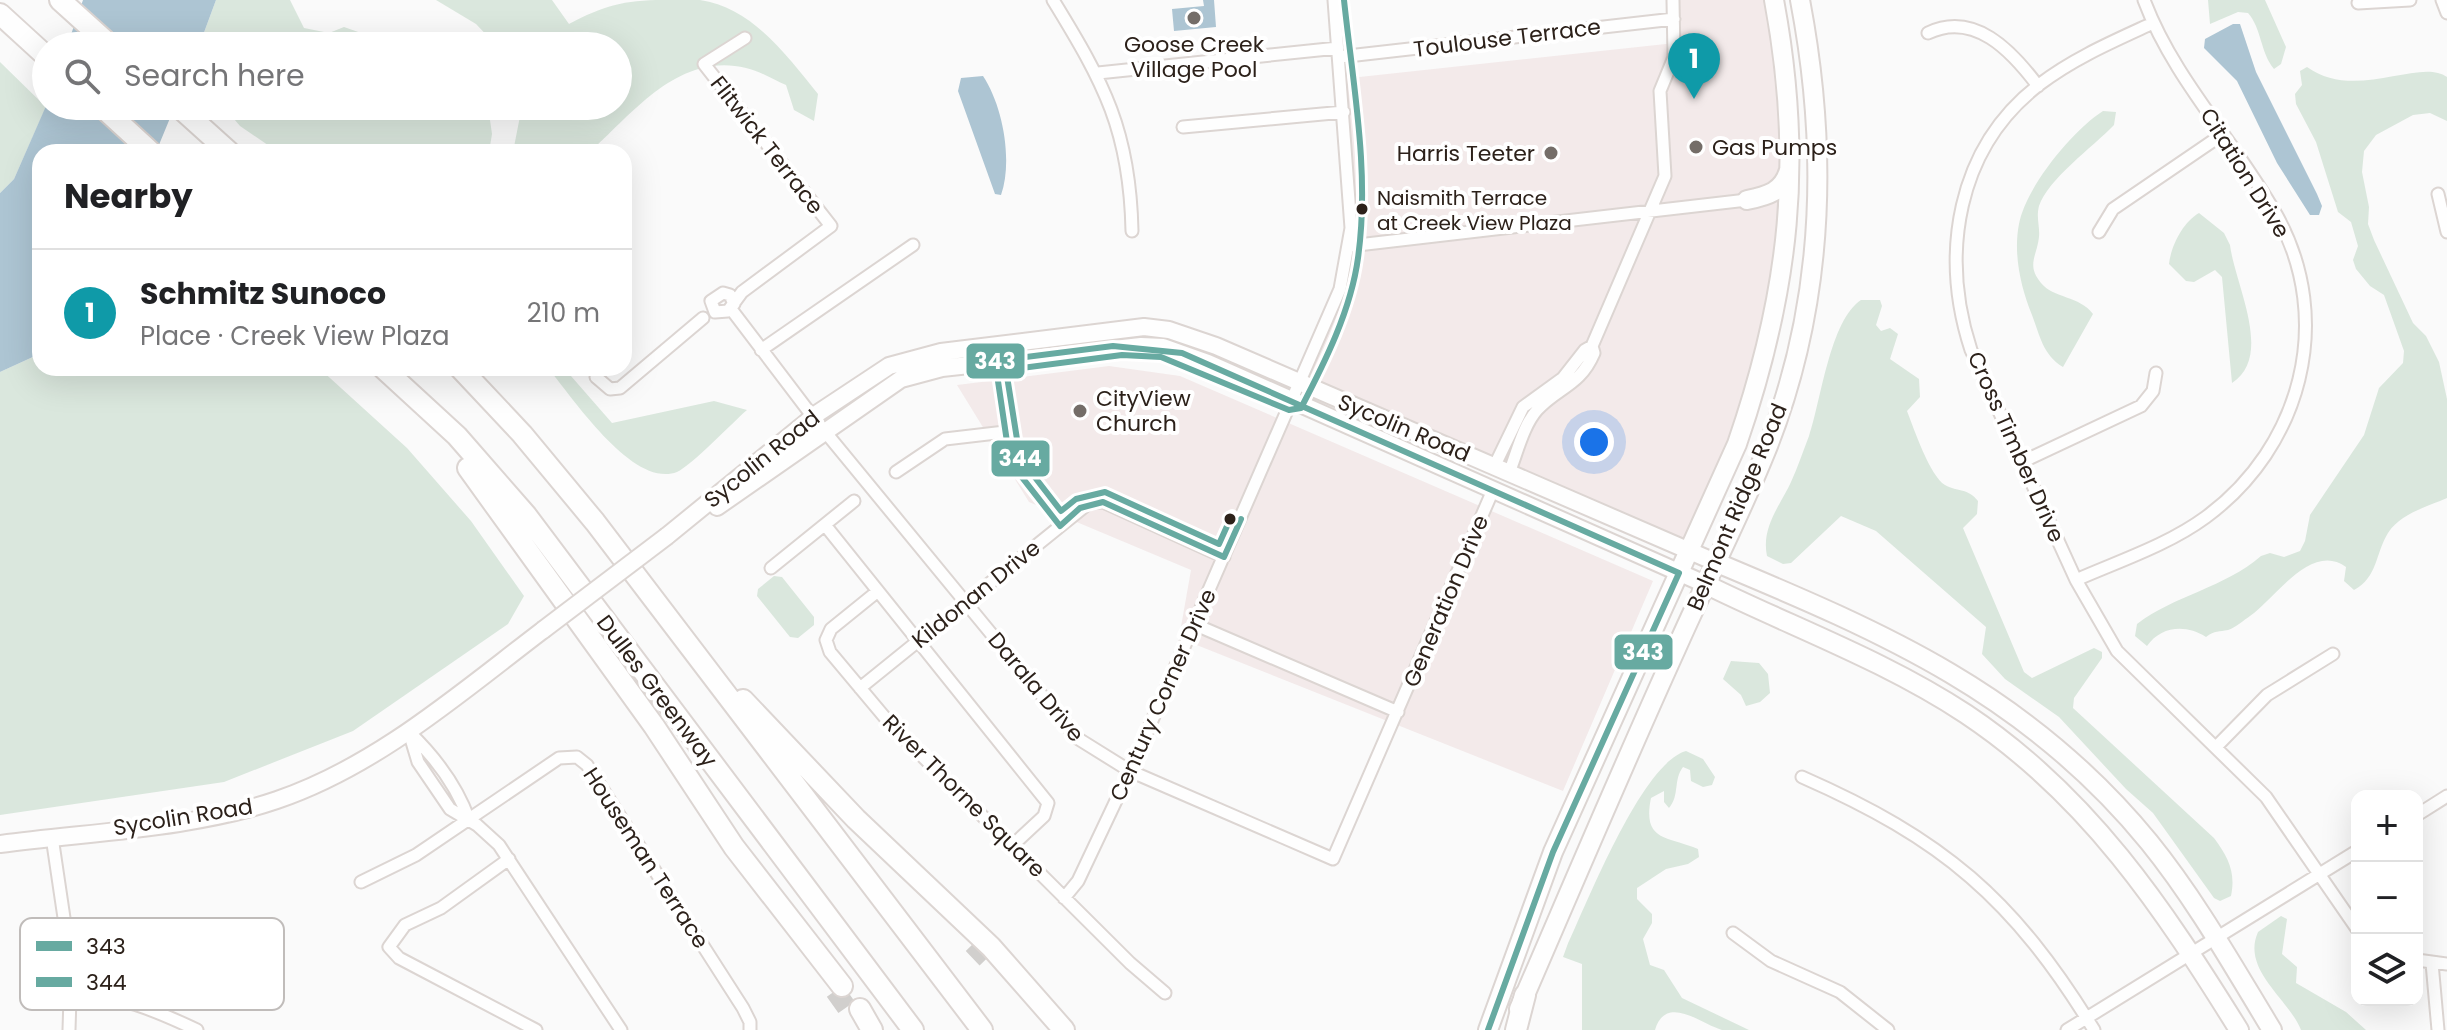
<!DOCTYPE html>
<html lang="en">
<head>
<meta charset="utf-8">
<style>
  :root { --surface:#fff; --page:#f6f6f6; --text:#202124; --muted:#757577; --line:#e0e0e0; --accent:#d93025 }
  body { margin:0; font-family:Poppins,sans-serif; background:var(--page); color:var(--text) }
  .controls { position:absolute; right:24px; bottom:24px; display:grid; overflow:hidden; border-radius:16px; box-shadow:0 8px 32px #0002 }
  .controls button { width:72px; height:72px; display:grid; place-items:center; padding:0; border:0; border-bottom:2px solid var(--line); background:var(--surface); color:var(--text); font:40px sans-serif }
  .you { position:absolute; left:1594px; top:442px; width:28px; height:28px; margin:-20px; border:6px solid #fff; border-radius:50%; background:#1a73e8; box-shadow:0 0 0 12px #1a73e833 }
  .badge { display:grid; place-items:center; width:52px; height:52px; border-radius:50%; background:var(--accent); color:#fff; font-size:26px; font-weight:700 }
  .pin { position:absolute; translate:-50% -66px; filter:drop-shadow(0 2px 4px #0008) }
  .pin::after { content:''; position:absolute; top:42px; width:28px; height:24px; background:inherit; clip-path:polygon(0 0,100% 0,50% 100%) }
  .list { margin:0; padding:0; list-style:none }
  h2 { display:flex; justify-content:space-between; align-items:center; height:104px; margin:0; padding:0 32px; font-size:34px }
  h2 small { font-size:26px; font-weight:400; color:var(--muted) }
  .list li { display:grid; grid-template-columns:52px 1fr auto; gap:24px; align-items:center; box-sizing:border-box; height:128px; padding:0 32px; border-top:2px solid var(--line) }
  .list b { display:block; font-size:30px; white-space:nowrap }
  .list p { margin:0; font-size:26px; white-space:nowrap; color:var(--muted) }
  .list em { font-size:26px; font-style:normal; color:var(--muted) }
  .icon { flex:none; width:44px; height:44px; fill:none; stroke:currentColor; stroke-width:2; stroke-linecap:round; stroke-linejoin:round }
  .map { position:relative; flex:none; width:2447px; height:1030px; overflow:hidden }
  .search { position:absolute; background:var(--surface); box-shadow:0 8px 32px #0002; left:32px; top:32px; width:600px; height:88px; display:flex; align-items:center; gap:20px; box-sizing:border-box; padding:0 28px; border-radius:44px; color:var(--muted); font-size:30px }
  .panel { position:absolute; background:var(--surface); box-shadow:0 8px 32px #0002; left:32px; top:144px; width:600px; height:232px; border-radius:24px }
  .map>svg:first-child { display:block }
</style>
</head>
<body>
<div class="map">
<svg width="2447" height="1030" viewBox="0 0 2447 1030">
  <rect width="100%" height="100%" fill="#fafafa"/>
  <path fill="#f3eaea" d="M1673 0H1774L1786 70 1773 324 1688 551 1301 384 1348 259 1341 79 1675 43Z
    M1109 366 1180 376 1653 581 1563 791 1179 638 1191 570 1029 502 957 385Z"/>
  <path fill="#dae7dd" d="M216 0H290L304 28 329 33 344 27 398 46H199Z
    M436 0H552L569 24C603 6 624 0 663 0 675 0 688 0 700 0 752 7 788 57 818 94L814 121 794 110 786 85C774 80 760 71 746 68 679 52 634 112 590 152H513L522 106H618V46H497L476 24Z
    M2208 0H2265L2286 47 2281 64 2274 69C2260 52 2262 29 2248 13L2238 12 2210 24Z
    M0 62 46 107 14 179 0 193Z
    M2307 67C2355 102 2420 57 2447 77V121L2430 113 2413 115 2376 135 2364 151 2362 172 2369 207 2368 224 2374 240 2413 323 2426 336 2439 362 2447 399V498C2427 507 2401 513 2388 533 2375 554 2378 577 2354 590L2344 581 2346 567C2311 541 2274 600 2250 616 2244 620 2235 628 2228 630 2219 632 2215 630 2206 637 2186 624 2161 626 2147 646L2135 636 2137 624C2175 595 2224 588 2261 556L2270 553 2284 557 2300 551 2305 541 2310 515 2364 435 2379 388 2403 363 2404 351 2384 295 2370 286 2356 269 2353 260 2358 246 2351 222 2338 212 2316 142 2296 104 2295 94 2302 85 2300 71Z
    M223 106H488L492 134 489 152H278L240 126Z
    M2103 111 2116 112 2114 125C2093 147 2048 179 2039 206 2036 218 2040 226 2039 237 2037 256 2026 265 2041 283 2053 298 2080 296 2093 314L2063 367C2043 355 2040 336 2032 315 2021 288 2013 254 2019 224 2026 187 2072 131 2103 111Z
    M2199 213 2224 233 2230 245C2235 285 2274 356 2232 383L2222 277 2215 270 2194 282 2186 281 2169 264C2171 246 2183 222 2199 213Z
    M1861 300H1880L1882 306 1876 325 1881 331 1890 328 1898 334 1890 359 1919 379 1920 397 1907 411C1914 429 1930 476 1945 485 1958 492 1968 488 1978 501L1977 514 1963 528 2024 672 2032 678 2094 648 2102 652V658L2074 698 2073 708 2214 838C2228 857 2236 872 2231 896L2220 901 2214 898 2153 813 2126 789 2059 717 2005 679 1982 654 1986 627 1876 531 1841 516 1791 563 1783 564 1767 556C1761 527 1780 506 1791 482 1798 467 1803 451 1809 436 1821 401 1830 320 1861 300Z
    M40 349V368H319L407 448 471 521 524 596 508 624 353 731 224 782 0 815V372L35 356Z
    M548 368H564L612 423 714 401 747 410C733 422 691 466 677 472 633 489 573 398 548 368Z
    M774 576 782 577 814 617V625L798 638 790 637 757 596 758 589Z
    M1731 661 1759 663 1768 674 1770 693 1760 702 1746 706 1741 695 1723 679Z
    M1686 751 1703 759 1715 777 1712 785 1703 787 1691 781 1690 770 1683 767C1673 780 1680 795 1669 808L1664 802V791L1651 798C1642 842 1668 836 1698 849L1699 857 1688 864 1666 869 1637 888V899L1652 914V923L1643 939 1650 965 1664 970 1682 998 1749 1030C1741 1030 1729 1030 1722 1030 1701 1024 1666 993 1655 1030H1582V964L1563 957 1567 946C1587 903 1642 763 1686 751Z
    M2281 916 2287 919 2282 954 2297 967 2296 983 2346 1012 2366 1030H2301C2289 999 2241 970 2258 932Z"/>
  <path fill="#adc5d3" d="M83 0H216L199 46H67Z
    M1203 0H1214L1216 27 1174 31 1172 9 1204 6Z
    M2233 24H2240L2256 72 2317 194 2322 206 2319 215H2310L2277 163 2237 81 2204 48 2205 39Z
    M983 76C1003 106 1013 161 1001 195L995 194 958 91 961 78Z
    M46 106H175L156 152H40V349L35 356 0 372V193L14 179Z"/>
  <g fill="none" stroke-linecap="round" stroke-linejoin="round">
    <path stroke="#d1cfcd" stroke-width="20" stroke-dasharray="20 10" stroke-linecap="butt" d="M973 944 993 965
      M835 991 852 1015"/>
    <defs>
      <path id="street" d="M1053 0C1104 83 1130 131 1132 231
        M2442 0 2447 13
        M2358 3 2410 0
        M2153 23C2114 41 2074 58 2040 84 1956 148 1940 255 1971 350L2076 580 2117 651 2266 797 2357 929
        M1928 33C1974 11 2011 50 2038 86
        M1339 57 1674 19
        M1098 73 1338 48
        M1183 127 1344 112
        M2438 194 2447 232
        M2099 232 2113 209 2223 134
        M1349 246 1747 200
        M734 304 730 295 723 293 711 301 715 312 728 311 742 292 831 226 704 64 745 38
        M731 309 813 417 1077 738 1130 771 1333 859 1493 490
        M761 350 913 245
        M596 377 610 389 620 388 703 318
        M2022 462 2141 406 2153 391 2156 373
        M1494 467 1523 407 1563 378 1585 350 1592 346
        M896 472 945 439 1005 432
        M1509 473C1517 453 1523 426 1537 410 1558 387 1580 386 1594 353L1592 346 1665 176 1660 91 1674 57 1673 0
        M825 525 1048 803 1044 816 1014 844
        M771 568 854 501
        M2076 580C2119 561 2168 545 2206 517 2301 447 2335 321 2277 216 2236 142 2174 80 2144 0
        M878 591 831 629 826 640 830 652 892 726 1130 963 1165 993
        M1196 625 1398 712
        M860 688 1089 503 1103 502 1224 557
        M2217 746 2267 695 2333 654
        M1802 777C1943 839 2013 898 2094 1030
        M2417 815 2447 796
        M469 820C457 786 435 757 409 732L418 762 450 809 477 825 499 845 621 1030
        M52 837 71 965 69 1030
        M509 859 441 908 405 925 389 947 399 958 536 1030
        M361 882 416 855 559 758 577 757 587 765 743 1008 750 1022V1030
        M1064 898 1078 881 1130 771 1340 289 1351 228 1334 0
        M1733 933 1771 961 1840 992 1888 1030
        M2417 960 2447 964
        M2432 963 2438 1030
        M71 992C118 995 155 1010 197 1030
        M2067 1030 2357 851"/>
      <path id="secondary" d="M717 507 901 379 942 368 1141 346 1163 347 1208 363 1705 584
        M667 536 818 413 889 366 941 352 1144 327 1169 330 1216 346 1715 562
        M0 844C89 832 192 829 277 800 377 766 460 693 543 630"/>
      <path id="primary" d="M1747 200C1767 196 1783 192 1789 170
        M1715 562C1885 633 2029 695 2149 842 2196 900 2233 966 2272 1030
        M1705 584C1792 627 1884 660 1966 714 2089 796 2163 908 2239 1030
        M1519 1009C1571 889 1622 768 1676 649 1705 583 1739 518 1766 451 1824 306 1829 152 1800 0
        M1488 1030 1553 852 1737 444C1790 290 1804 160 1774 0"/>
      <path id="highway" d="M60 0 111 46
        M0 14 46 56
        M101 106 151 152
        M178 106 229 152
        M383 368 457 436 526 515 913 1030
        M460 368 522 434 595 522 982 1030
        M468 468 654 726 734 847 842 986
        M743 700 856 819 991 947 1064 1030
        M860 1009 872 1030
        M1516 1030 1525 995"/>
    </defs>
    <use href="#street" stroke="#dcd5d2" stroke-width="15"/>
    <use href="#secondary" stroke="#dcd5d2" stroke-width="20"/>
    <use href="#primary" stroke="#dcd5d2" stroke-width="22"/>
    <use href="#highway" stroke="#dcd5d2" stroke-width="24"/>
    <use href="#street" stroke="#fefefe" stroke-width="11"/>
    <use href="#secondary" stroke="#fefefe" stroke-width="16"/>
    <use href="#primary" stroke="#fefefe" stroke-width="18"/>
    <use href="#highway" stroke="#fefefe" stroke-width="20"/>
    <defs>
      <path id="secondary-bridge" d="M543 630 667 536"/>
    </defs>
    <use href="#secondary-bridge" stroke="#dcd5d2" stroke-width="20" stroke-linecap="butt"/>
    <use href="#secondary-bridge" stroke="#fefefe" stroke-width="16"/>
    <defs>
      <path id="bus-1" d="M1241 519 1224 557 1103 502 1080 508 1060 526 1010 462 995 361 1113 346 1182 353 1679 573 1553 852 1488 1030"/>
      <path id="bus-2" d="M1232 515 1219 544 1105 492 1076 499 1061 511 1020 458 1006 370 1122 355 1161 357 1289 410 1301 408C1325 362 1351 310 1358 258 1370 173 1353 85 1344 0"/>
    </defs>
    <use href="#bus-1" stroke="#fff" stroke-width="12"/>
    <use href="#bus-2" stroke="#fff" stroke-width="12"/>
    <use href="#bus-1" stroke="#67aaa1" stroke-width="6"/>
    <use href="#bus-2" stroke="#67aaa1" stroke-width="6"/>
  </g>
  <g fill="#746d68" stroke="#fff" stroke-width="3">
    <circle cx="1194" cy="18" r="8"/>
    <circle cx="1696" cy="147" r="8"/>
    <circle cx="1551" cy="153" r="8"/>
    <circle cx="1080" cy="411" r="8"/>
  </g>
  <g fill="#2c211a" stroke="#fff" stroke-width="3">
    <circle cx="1362" cy="209" r="7"/>
    <circle cx="1230" cy="519" r="7"/>
  </g>
  <g text-anchor="middle" dominant-baseline="central" stroke-width="8" stroke-linejoin="round" paint-order="stroke">
    <g font-size="20" fill="#2c211a" stroke="#fff" text-anchor="start">
      <text x="1377" y="198">Naismith Terrace<tspan x="1377" dy="25">at Creek View Plaza</tspan></text>
    </g>
    <g font-size="22" fill="#2c211a" stroke="#fff">
      <text transform="translate(1507 38) rotate(-7)">Toulouse Terrace</text>
      <text transform="translate(767 145) rotate(52)">Flitwick Terrace</text>
      <text transform="translate(2245 173) rotate(58)">Citation Drive</text>
      <text transform="translate(1404 428) rotate(23)">Sycolin Road</text>
      <text transform="translate(2016 447) rotate(66)">Cross Timber Drive</text>
      <text transform="translate(762 459) rotate(-39)">Sycolin Road</text>
      <text transform="translate(1737 507) rotate(-67)">Belmont Ridge Road</text>
      <text transform="translate(976 594) rotate(-39)">Kildonan Drive</text>
      <text transform="translate(1446 601) rotate(-67)">Generation Drive</text>
      <text transform="translate(1036 687) rotate(50)">Darala Drive</text>
      <text transform="translate(657 691) rotate(53)">Dulles Greenway</text>
      <text transform="translate(1163 695) rotate(-66)">Century Corner Drive</text>
      <text transform="translate(964 796) rotate(45)">River Thorne Square</text>
      <text transform="translate(183 817) rotate(-9)">Sycolin Road</text>
      <text transform="translate(646 858) rotate(57)">Houseman Terrace</text>
    </g>
    <g font-size="22" fill="#2c211a" stroke="#fff" text-anchor="start">
      <text x="1194" y="44" text-anchor="middle">Goose Creek<tspan x="1194" dy="25">Village Pool</tspan></text>
      <text x="1712" y="147">Gas Pumps</text>
      <text x="1535" y="153" text-anchor="end">Harris Teeter</text>
      <text x="1096" y="398">CityView<tspan x="1096" dy="25">Church</tspan></text>
    </g>
  </g>
  <rect x="20" y="918" width="264" height="92" rx="12" fill="#fff" stroke="#c0bcba" stroke-width="2"/>
  <rect x="36" y="941" width="36" height="10" fill="#67aaa1"/>
  <rect x="36" y="977" width="36" height="10" fill="#67aaa1"/>
  <g font-size="22" fill="#2c211a">
    <text x="86" y="954">343</text>
    <text x="86" y="990">344</text>
  </g>
  <g stroke="#fff" stroke-width="3">
    <rect x="965" y="342" width="61" height="38" rx="8" fill="#67aaa1"/>
    <rect x="990" y="439" width="61" height="39" rx="8" fill="#67aaa1"/>
    <rect x="1613" y="633" width="61" height="38" rx="8" fill="#67aaa1"/>
  </g>
  <g font-size="22" text-anchor="middle" font-weight="bold" fill="#fff">
    <text x="995" y="369">343</text>
    <text x="1020" y="466">344</text>
    <text x="1643" y="660">343</text>
  </g>
</svg>
<div class="controls">
<button>+</button>
<button>−</button>
<button><svg class="icon" aria-label="layers" viewBox="0 0 24 24"><path d="M12 4l9 5-9 5-9-5zM3 14l9 5 9-5"/></svg></button>
</div>
<div class="you"></div>
<div class="pin badge" style="left:1694px;top:99px;background:#0f9aa8">1</div>
<div class="search"><svg class="icon" aria-label="search" viewBox="0 0 24 24"><circle cx="10" cy="10" r="6"/><path d="M15 15l6 6"/></svg>Search here</div>
<section class="panel">
<h2>Nearby<small></small></h2>
<ul class="list">
<li><span class="badge" style="background:#0f9aa8">1</span><div><b>Schmitz Sunoco</b><p>Place · Creek View Plaza</p></div><em>210 m</em></li>
</ul>
</section>
</div>
</body>
</html>
